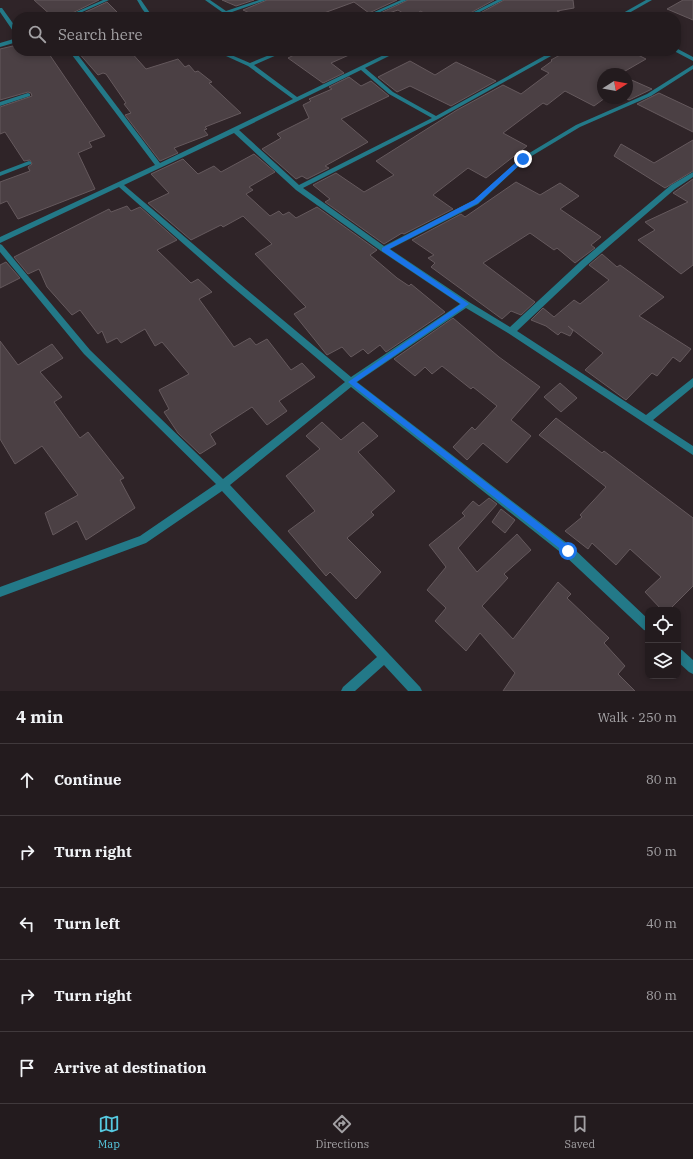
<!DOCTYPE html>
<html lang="en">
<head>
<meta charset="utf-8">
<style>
  :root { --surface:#231b1e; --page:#2f282b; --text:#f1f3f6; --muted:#a3a1a4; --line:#40393c; --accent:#56c9e0 }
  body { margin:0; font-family:"IBM Plex Serif",serif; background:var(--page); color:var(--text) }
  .controls { position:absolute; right:12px; bottom:12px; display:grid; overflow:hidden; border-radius:8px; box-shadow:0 2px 6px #0003 }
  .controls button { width:36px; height:36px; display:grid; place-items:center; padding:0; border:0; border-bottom:1px solid var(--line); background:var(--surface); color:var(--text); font:20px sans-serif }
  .compass { position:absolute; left:597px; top:68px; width:36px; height:36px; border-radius:50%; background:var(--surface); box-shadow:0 2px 6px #0003; rotate:79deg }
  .stop { position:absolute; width:12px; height:12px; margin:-9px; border:3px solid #1a73e8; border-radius:50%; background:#fff }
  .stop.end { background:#1a73e8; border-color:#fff; box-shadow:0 1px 4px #0008 }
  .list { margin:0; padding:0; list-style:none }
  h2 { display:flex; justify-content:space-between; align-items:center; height:52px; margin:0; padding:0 16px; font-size:17px }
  h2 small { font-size:13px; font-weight:400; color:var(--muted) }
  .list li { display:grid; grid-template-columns:26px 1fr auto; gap:12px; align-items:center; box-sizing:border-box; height:72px; padding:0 16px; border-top:1px solid var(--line) }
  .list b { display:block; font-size:15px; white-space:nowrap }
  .list em { font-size:13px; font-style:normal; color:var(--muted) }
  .icon { flex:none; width:22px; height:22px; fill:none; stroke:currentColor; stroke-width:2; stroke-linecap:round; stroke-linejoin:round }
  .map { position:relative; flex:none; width:693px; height:691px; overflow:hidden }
  .search { position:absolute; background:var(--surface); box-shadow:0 2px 6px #0003; left:12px; right:12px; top:12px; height:44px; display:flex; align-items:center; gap:10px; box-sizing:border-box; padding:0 14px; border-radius:16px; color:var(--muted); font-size:15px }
  .sheet { height:412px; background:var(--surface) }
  nav { display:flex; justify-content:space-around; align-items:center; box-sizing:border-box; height:56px; border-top:1px solid var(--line); background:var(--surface); font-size:11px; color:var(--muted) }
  nav a { display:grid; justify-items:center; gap:2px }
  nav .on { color:var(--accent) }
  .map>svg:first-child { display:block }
</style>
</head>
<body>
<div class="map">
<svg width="693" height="691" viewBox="0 0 693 691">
  <rect width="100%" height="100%" fill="#2f2428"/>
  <path fill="#4b4044" stroke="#65595d" d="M34 0H99L64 17H53Z
    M222 0H254L236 6Z
    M267 0H397L369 13 354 2 313 17H258L243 10Z
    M408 0H494L463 17H433L420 11 417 17H409L398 10 377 17 374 16Z
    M504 0H573L574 8 557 11 570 17H473Z
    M683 0H693V20L667 9Z
    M107 2 122 17H75Z
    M17 45V51H47L105 136 89 142 92 147 78 153 95 189 18 219 7 201 0 204V182L30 171 28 167 32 164 30 160 24 161 5 132 0 134V107L32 96 31 93 28 92 0 100V49Z
    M77 51H130L146 69 178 59 185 67 189 65 195 72 198 71 212 82 209 83 241 113 205 127 207 129 204 130 208 135 174 148 178 153 160 161 125 115 131 113 124 104 126 103 106 74 103 73 98 75Z
    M302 51H358L331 63 344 73 323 83 288 58Z
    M567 51H630L646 59 620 74H603V98H605L594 106 565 91 547 105 543 103 503 133 527 146 486 178 468 168 433 195 453 209 404 234 402 233 384 244 325 202 330 199 313 185 336 173 364 192 394 175 376 161 457 110 503 85 521 94 549 73 541 69 552 61 551 60Z
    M410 61 435 75 456 62 496 81 451 106 410 86 397 92 378 77Z
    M349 77 361 86 371 81 389 96 341 119 368 142 325 166 329 168 307 179 302 176 296 179 262 149 281 138 277 134 309 118 303 105 311 101 309 99 332 89 329 87Z
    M627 78 652 89 629 100 627 99Z
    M659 93 693 109V132L637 104Z
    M693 140V171L665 188 614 156 621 144 654 163Z
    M254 154 275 172 249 187 253 190 246 194 270 216 279 211 283 215 289 212 296 218 317 207 377 250 370 255 397 278 409 286 411 284 445 312 386 352 380 345 368 354 363 349 351 357 342 347 327 355 294 314 306 307 255 254 272 244 243 216 223 227 221 225 191 240 148 203 169 193 151 174 183 159 198 174 214 166 221 172Z
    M693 179V265L681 274 638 240 655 230 645 222 688 202 673 193Z
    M516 182 540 195 560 183 579 196 560 209 601 237 591 245 595 248 575 263 557 248 554 250 530 233 483 263 535 302 521 315 511 311 502 319 431 267 435 263 428 258 434 255 412 240 461 214 465 217Z
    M127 206 131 211 140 207 177 240 157 250 191 283 198 279 212 292 199 299 234 347 250 338 256 345 267 339 291 370 302 363 315 377 279 401 287 411 267 425 252 407 210 434 216 444 200 454 178 433 164 412 169 409 159 390 189 374 162 342 155 346 145 329 121 343 117 338 107 343 102 331 98 334 80 310 72 315 47 287 39 269 28 274 14 257 109 209 111 212Z
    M602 254 617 267 620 265 664 297 639 316 691 349 680 362 673 357 657 376 652 373 626 400 585 370 603 353 568 326 573 331 570 336 561 332 558 335 546 326 531 320 543 308 554 317 574 300 580 304 609 280 589 265Z
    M6 262 20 278 0 288V265Z
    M453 318 499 357 540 387 511 420 531 436 507 463 483 443 467 460 453 447 472 427 475 430 497 406 473 387 471 389 442 366 432 374 425 367 415 376 394 359Z
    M0 341 18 365 52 344 63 358 40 372 62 397 54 402 80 438 88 432 124 478 120 480 135 508 86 540 77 521 53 535 45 513 78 495 42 446 15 464 0 439Z
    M560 383 577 398 561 412 544 397Z
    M556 418 602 453 604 451 693 518V586L669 610H662L645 592 661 577 630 549 616 565 592 543 588 549 565 531 582 517 580 515 606 487 539 435Z
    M322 422 341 440 363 422 378 436 358 452 395 491 371 512 374 515 347 538 381 572 356 599 330 572 326 576 288 531 315 511 286 476 320 449 306 436Z
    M489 498 497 504 458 548 477 572 517 534 531 550 504 574 508 578 482 606 513 639 558 582 571 594 567 598 609 638 604 643 625 666 618 674 635 691H503L515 673 480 633 466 651 435 621 446 608 427 590 446 567 429 545 465 516 462 513 473 501 479 506Z
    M501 509 515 520 505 533 492 522Z"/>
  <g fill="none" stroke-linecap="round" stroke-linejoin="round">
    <path fill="#237988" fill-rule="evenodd" d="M103 0H109L71 17H65Z
      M137 0H141L150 13 155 17C145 17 142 8 137 0Z
      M205 0H210L226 11 259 0H266L218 17H211L222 12Z
      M401 0H407L369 17H363Z
      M497 0H503L470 17H464Z
      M646 0H652L622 17H616Z
      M0 8H2L17 29V34H15L0 12Z
      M17 38V42L0 47V43Z
      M676 48 693 57V61L674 51H676Z
      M69 51H75L160 163 293 99 248 66 215 51H222L250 63 279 51H286L254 65 297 97 392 51H399L365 68 393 92 436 116 553 51H560L438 119 303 188 384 246 474 200 521 158 576 125 647 94 693 65V69L651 96 580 127 525 160 478 204 390 249 469 302 510 327 581 261 671 185 693 172V177L675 189 587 265 517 331 646 415 693 378V387L653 420 693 446V455L508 333 466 308 357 382 572 547 648 619V631L644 630 564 555 351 387 230 485 420 687 422 691H408L384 665 355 691H341L343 687 377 657 222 491 146 543 0 597V587L140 536 216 484 84 354 0 252V244L2 245 90 350 223 479 345 382 228 283 119 187 0 243V237L155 165ZM361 70 389 94 432 118 299 185 239 130ZM234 133 296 190 381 251 460 304 351 377 234 279 124 185Z
      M28 93 30 94V96L0 106V102Z
      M29 161 31 162V164L0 176V172Z
      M678 649 682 650 693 660V674L689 672 678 662Z"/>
  </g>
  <path fill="#1a73e8" d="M521 158 526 159 478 203 389 249 469 304 356 382 571 548V554L568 555 348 382 461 304 382 251V248L474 200Z"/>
</svg>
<div class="controls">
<button><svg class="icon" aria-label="locate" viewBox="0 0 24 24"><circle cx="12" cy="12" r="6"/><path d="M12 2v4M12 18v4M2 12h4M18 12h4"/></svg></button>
<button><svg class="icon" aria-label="layers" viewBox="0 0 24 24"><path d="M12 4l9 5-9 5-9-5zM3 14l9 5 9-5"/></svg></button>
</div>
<svg class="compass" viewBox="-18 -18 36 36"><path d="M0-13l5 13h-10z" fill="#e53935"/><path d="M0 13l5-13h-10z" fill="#a3a1a4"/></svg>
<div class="stop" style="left:568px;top:551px"></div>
<div class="stop end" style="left:523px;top:159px"></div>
<div class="search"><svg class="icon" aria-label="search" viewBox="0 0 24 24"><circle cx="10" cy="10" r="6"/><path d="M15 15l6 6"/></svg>Search here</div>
</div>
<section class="sheet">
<h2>4 min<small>Walk · 250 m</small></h2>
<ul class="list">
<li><svg class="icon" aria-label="ahead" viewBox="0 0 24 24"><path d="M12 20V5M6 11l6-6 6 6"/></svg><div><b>Continue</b></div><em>80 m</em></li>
<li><svg class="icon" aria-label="right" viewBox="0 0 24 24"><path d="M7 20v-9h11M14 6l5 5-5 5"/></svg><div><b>Turn right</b></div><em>50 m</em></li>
<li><svg class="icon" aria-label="left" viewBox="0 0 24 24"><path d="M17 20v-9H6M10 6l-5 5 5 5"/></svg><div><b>Turn left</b></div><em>40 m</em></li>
<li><svg class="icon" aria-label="right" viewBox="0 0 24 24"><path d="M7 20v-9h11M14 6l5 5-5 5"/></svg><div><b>Turn right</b></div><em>80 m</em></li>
<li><svg class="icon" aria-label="arrive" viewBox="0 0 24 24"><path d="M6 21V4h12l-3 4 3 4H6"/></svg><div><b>Arrive at destination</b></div></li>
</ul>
</section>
<nav>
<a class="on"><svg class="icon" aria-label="map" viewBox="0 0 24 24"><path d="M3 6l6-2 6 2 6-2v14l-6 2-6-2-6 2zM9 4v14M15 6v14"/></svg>Map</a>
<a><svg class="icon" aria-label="directions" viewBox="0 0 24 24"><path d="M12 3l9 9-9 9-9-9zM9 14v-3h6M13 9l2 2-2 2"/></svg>Directions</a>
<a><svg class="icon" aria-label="saved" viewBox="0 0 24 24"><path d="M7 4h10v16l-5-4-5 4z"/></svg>Saved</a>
</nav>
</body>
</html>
